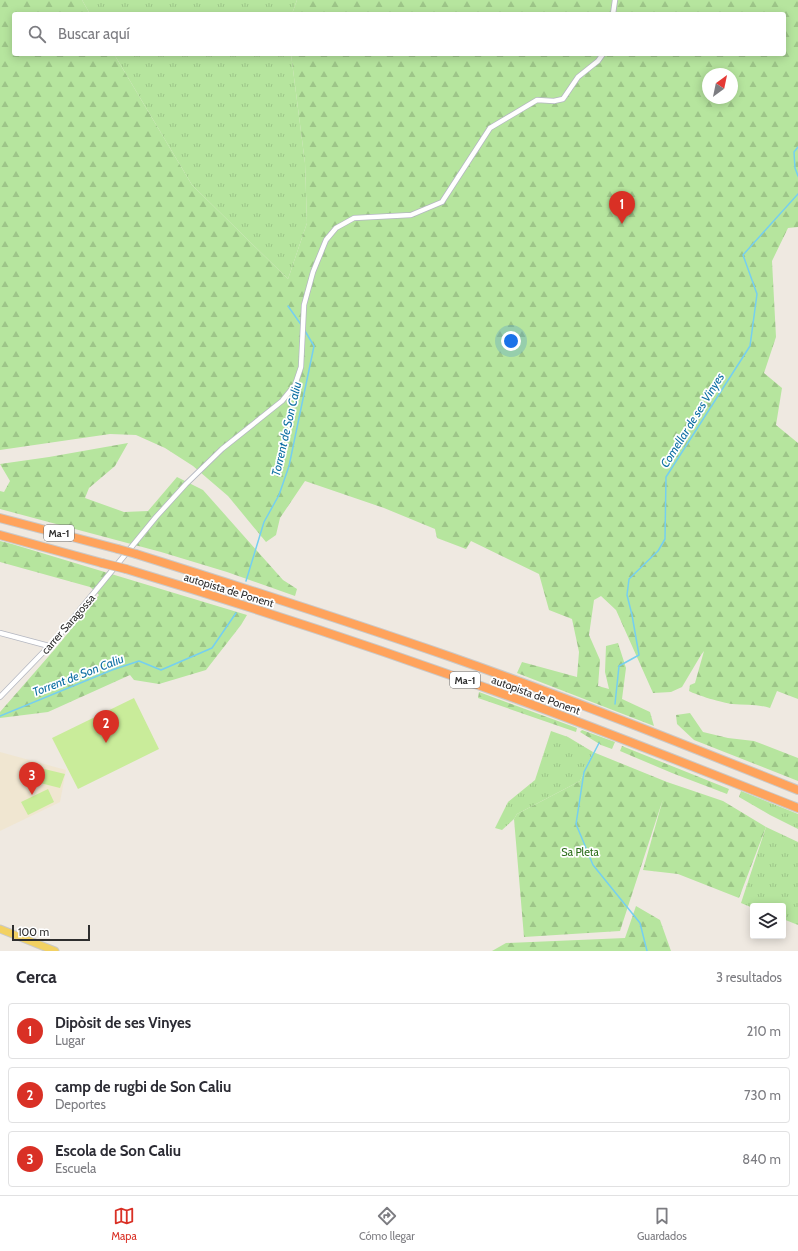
<!DOCTYPE html>
<html lang="es">
<head>
<meta charset="utf-8">
<style>
  :root { --surface:#fff; --page:#f2f2f3; --text:#2b2b33; --muted:#7c7c81; --line:#e1e1e2; --accent:#d93025 }
  body { margin:0; font-family:Cabin,sans-serif; background:var(--page); color:var(--text) }
  .controls { position:absolute; right:12px; bottom:12px; display:grid; overflow:hidden; border-radius:4px; box-shadow:0 2px 10px #0003 }
  .controls button { width:36px; height:36px; display:grid; place-items:center; padding:0; border:0; border-bottom:1px solid var(--line); background:var(--surface); color:var(--text); font:20px sans-serif }
  .compass { position:absolute; left:702px; top:68px; width:36px; height:36px; border-radius:50%; background:var(--surface); box-shadow:0 2px 10px #0003; rotate:33deg }
  .scale { position:absolute; left:12px; bottom:10px; width:78px; box-sizing:border-box; padding-left:4px; border:2px solid #2e2e2e; border-top:0; font-size:11px; line-height:14px; white-space:nowrap; color:#2e2e2e; -webkit-text-stroke:3px #fff; paint-order:stroke }
  .you { position:absolute; left:511px; top:341px; width:14px; height:14px; margin:-10px; border:3px solid #fff; border-radius:50%; background:#1a73e8; box-shadow:0 0 0 6px #1a73e833 }
  .badge { display:grid; place-items:center; width:26px; height:26px; border-radius:50%; background:var(--accent); color:#fff; font-size:13px; font-weight:700 }
  .pin { position:absolute; translate:-50% -33px; filter:drop-shadow(0 1px 2px #0008) }
  .pin::after { content:''; position:absolute; top:21px; width:14px; height:12px; background:inherit; clip-path:polygon(0 0,100% 0,50% 100%) }
  .list { margin:0; padding:0; list-style:none }
  h2 { display:flex; justify-content:space-between; align-items:center; height:52px; margin:0; padding:0 16px; font-size:17px }
  h2 small { font-size:13px; font-weight:400; color:var(--muted) }
  .list li { display:grid; grid-template-columns:26px 1fr auto; gap:12px; align-items:center; box-sizing:border-box; height:56px; margin:0 8px 8px; padding:0 8px; border:1px solid var(--line); border-radius:4px }
  .list b { display:block; font-size:15px; white-space:nowrap }
  .list p { margin:0; font-size:13px; white-space:nowrap; color:var(--muted) }
  .list em { font-size:13px; font-style:normal; color:var(--muted) }
  .icon { flex:none; width:22px; height:22px; fill:none; stroke:currentColor; stroke-width:2; stroke-linecap:round; stroke-linejoin:round }
  .map { position:relative; flex:none; width:798px; height:951px; overflow:hidden }
  .search { position:absolute; background:var(--surface); box-shadow:0 2px 10px #0003; left:12px; right:12px; top:12px; height:44px; display:flex; align-items:center; gap:10px; box-sizing:border-box; padding:0 14px; border-radius:4px; color:var(--muted); font-size:15px }
  .sheet { height:244px; background:var(--surface) }
  nav { display:flex; justify-content:space-around; align-items:center; box-sizing:border-box; height:56px; border-top:1px solid var(--line); background:var(--surface); font-size:11px; color:var(--muted) }
  nav a { display:grid; justify-items:center; gap:2px }
  nav .on { color:var(--accent) }
  .map>svg:first-child { display:block }
</style>
</head>
<body>
<div class="map">
<svg width="798" height="951" viewBox="0 0 798 951">
  <defs>
    <pattern id="grass-tufts" width="24" height="20" patternUnits="userSpaceOnUse"><rect width="24" height="20" fill="#b6e59e"/><path d="M3 7l-1-3M5 7V3M7 7l1-3M15 17l-1-3M17 17v-4M19 17l1-3" fill="none" stroke="#9dc588"/></pattern>
    <pattern id="forest-firs" width="22" height="20" patternUnits="userSpaceOnUse"><rect width="22" height="20" fill="#b6e59e"/><path d="M5 1l3.5 6h-7zM16 11l3.5 6h-7z" fill="#9dc588"/></pattern>
  </defs>
  <rect width="100%" height="100%" fill="#efe9e1"/>
  <path fill="#f0e6d1" d="M0 752 66 770 60 802 0 831Z"/>
  <path fill="url(#grass-tufts)" d="M82 0H297L292 14H90Z
    M114 54H291L305 163 307 223 288 279 192 185Z
    M551 731 568 737 593 752 580 781 517 814 514 819 502 830 495 828 508 802 535 780Z
    M741 791 798 814V829L770 815 739 797Z
    M766 827 798 842V925L783 919V906H753V908L741 903Z"/>
  <path fill="url(#forest-firs)" fill-rule="evenodd" d="M0 0H82L90 14H14V54H114L192 185 288 279 307 223 305 163 291 54H784V14H292L297 0H798V227L788 228 772 261 776 337 764 373 782 388 776 425 798 443V699L777 691 770 708C757 704 745 705 732 704 723 703 696 695 689 691L690 685 695 683 704 651 701 655 682 687 671 692 653 693 616 610 601 596 594 600 589 635 600 660 598 686 609 689 605 672 606 646 618 643 626 668 622 699 650 712 654 726 517 673 522 662 577 677 579 652 572 619 549 610 539 574 471 541 466 549 437 538 435 529 384 508 305 481 280 518 276 535 266 542 228 496 193 466 165 448 136 435 110 434 0 450ZM708 74H732V98H708Z
    M128 443 115 466 89 488 85 498 124 512 148 511 177 477 203 490 283 580 297 589 295 596 227 572 161 552 0 509V491L4 492 10 481 0 464 49 457Z
    M0 541 12 544 247 615 241 625 206 670 159 684 134 680 130 675 48 712 0 718V712L55 649 99 595 90 587 0 562Z
    M479 692 577 728 576 732 478 698Z
    M690 713 703 732 728 738 754 741 798 758V781L694 740 677 724 676 715Z
    M582 730 615 742 612 749 601 745 580 732Z
    M622 746 729 789 727 794 672 773 620 751Z
    M593 752 667 782 723 801 766 827 739 898 678 874 643 870 663 799 620 931 524 937 514 819 517 814 580 781Z
    M636 906 660 920 671 951H492L506 943 625 938Z"/>
  <path fill="#c9ec9a" d="M134 698 159 749 78 789 52 738Z
    M36 767 65 774 60 788 32 781Z
    M48 789 54 802 28 815 21 802Z"/>
  <g fill="none" stroke-linecap="round" stroke-linejoin="round">
    <path stroke="#75cff0" stroke-width="1.5" d="M798 147 794 152 795 168 798 176
      M288 306 302 326
      M246 581 264 522 279 495 289 466 314 346 305 331
      M615 704 619 666 639 655 632 615 627 595 629 579 658 551 665 539 666 477 750 346 757 294 743 255 798 194
      M0 716 112 670 139 661 161 670 212 648 236 613
      M599 743 584 772 576 824 593 865 640 923 647 951"/>
    <defs>
      <path id="minor" d="M613 14 615 0
        M0 633 49 646
        M0 697 56 639 156 517 186 484 222 449 282 401 295 385 301 367 304 305 313 272 326 240 336 228 354 218 411 215 442 202 490 128 537 100 554 101 563 99 578 77 598 61 603 54"/>
      <path id="primary" d="M0 929 55 951"/>
      <path id="motorway" d="M0 518 118 549
        M0 535 102 563
        M136 554C241 587 347 621 451 657 568 698 683 744 798 790
        M126 569C266 611 404 657 541 708 627 740 712 774 798 808"/>
    </defs>
    <use href="#minor" stroke="#b4b7c1" stroke-width="6"/>
    <use href="#primary" stroke="#c9c9c9" stroke-width="9"/>
    <use href="#motorway" stroke="#c9c9c9" stroke-width="10"/>
    <use href="#minor" stroke="#fff" stroke-width="4.5"/>
    <use href="#primary" stroke="#f2d163" stroke-width="7"/>
    <use href="#motorway" stroke="#ffa35c" stroke-width="8"/>
    <defs>
      <path id="motorway-bridge" d="M118 549 136 554
        M102 563 126 569"/>
    </defs>
    <use href="#motorway-bridge" stroke="#c9c9c9" stroke-width="10" stroke-linecap="butt"/>
    <use href="#motorway-bridge" stroke="#ffa35c" stroke-width="8"/>
  </g>
  <g text-anchor="middle" dominant-baseline="central" stroke-width="3.5" stroke-linejoin="round" paint-order="stroke">
    <g fill="#fff" stroke="#6d6d6d" stroke-width="1">
      <rect x="44" y="525" width="30" height="16" rx="3"/>
      <rect x="450" y="672" width="30" height="16" rx="3"/>
    </g>
    <g font-size="10" font-weight="bold" fill="#2e2e2e">
      <text x="59" y="533">Ma-1</text>
      <text x="465" y="680">Ma-1</text>
    </g>
    <g font-size="11" fill="#2e2e2e" stroke="#fff">
      <text transform="translate(229 590) rotate(17)">autopista de Ponent</text>
      <text transform="translate(68 624) rotate(-49)">carrer Saragossa</text>
      <text transform="translate(536 695) rotate(20)">autopista de Ponent</text>
    </g>
    <g font-size="11" fill="#2c6e1b" stroke="#fff">
      <text x="580" y="852">Sa Pleta</text>
    </g>
    <g font-size="12" font-style="italic" fill="#0d6fa3" stroke="#fff">
      <text transform="translate(692 420) rotate(-58)">Comellar de ses Vinyes</text>
      <text transform="translate(286 429) rotate(-77)">Torrent de Son Caliu</text>
      <text transform="translate(78 675) rotate(-21)">Torrent de Son Caliu</text>
    </g>
  </g>
</svg>
<div class="controls">
<button><svg class="icon" aria-label="layers" viewBox="0 0 24 24"><path d="M12 4l9 5-9 5-9-5zM3 14l9 5 9-5"/></svg></button>
</div>
<svg class="compass" viewBox="-18 -18 36 36"><path d="M0-13l5 13h-10z" fill="#e53935"/><path d="M0 13l5-13h-10z" fill="#7c7c81"/></svg>
<div class="scale">100 m</div>
<div class="you"></div>
<div class="pin badge" style="left:622px;top:224px">1</div>
<div class="pin badge" style="left:106px;top:743px">2</div>
<div class="pin badge" style="left:32px;top:795px">3</div>
<div class="search"><svg class="icon" aria-label="search" viewBox="0 0 24 24"><circle cx="10" cy="10" r="6"/><path d="M15 15l6 6"/></svg>Buscar aquí</div>
</div>
<section class="sheet">
<h2>Cerca<small>3 resultados</small></h2>
<ul class="list">
<li><span class="badge">1</span><div><b>Dipòsit de ses Vinyes</b><p>Lugar</p></div><em>210 m</em></li>
<li><span class="badge">2</span><div><b>camp de rugbi de Son Caliu</b><p>Deportes</p></div><em>730 m</em></li>
<li><span class="badge">3</span><div><b>Escola de Son Caliu</b><p>Escuela</p></div><em>840 m</em></li>
</ul>
</section>
<nav>
<a class="on"><svg class="icon" aria-label="map" viewBox="0 0 24 24"><path d="M3 6l6-2 6 2 6-2v14l-6 2-6-2-6 2zM9 4v14M15 6v14"/></svg>Mapa</a>
<a><svg class="icon" aria-label="directions" viewBox="0 0 24 24"><path d="M12 3l9 9-9 9-9-9zM9 14v-3h6M13 9l2 2-2 2"/></svg>Cómo llegar</a>
<a><svg class="icon" aria-label="saved" viewBox="0 0 24 24"><path d="M7 4h10v16l-5-4-5 4z"/></svg>Guardados</a>
</nav>
</body>
</html>
